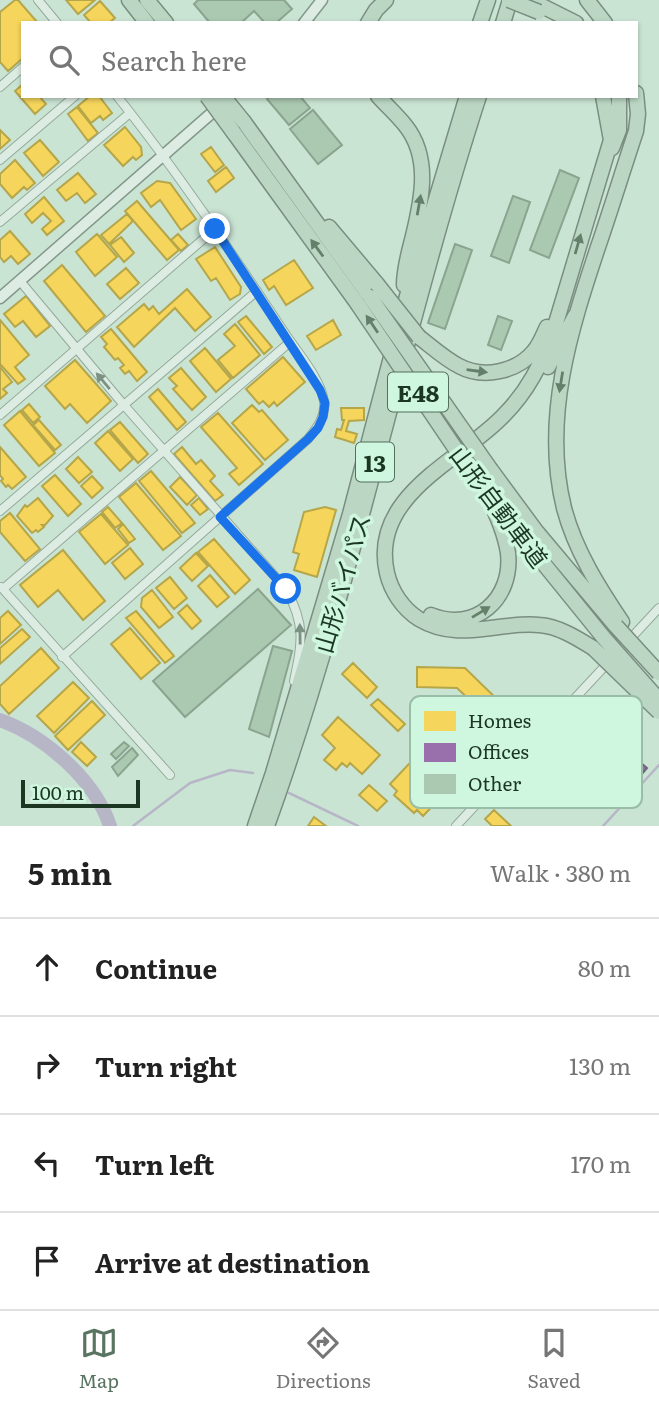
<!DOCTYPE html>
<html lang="en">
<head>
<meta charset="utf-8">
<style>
  :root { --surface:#fff; --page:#f2f2f2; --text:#222; --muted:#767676; --line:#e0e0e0; --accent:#597460 }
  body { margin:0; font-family:Literata,"Noto Sans JP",serif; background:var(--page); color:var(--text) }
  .scale { position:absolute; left:21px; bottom:18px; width:119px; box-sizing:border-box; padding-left:7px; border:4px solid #1c3721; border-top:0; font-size:19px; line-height:24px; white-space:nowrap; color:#1c3721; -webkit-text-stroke:5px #cff6df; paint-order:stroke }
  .stop { position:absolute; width:21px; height:21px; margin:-16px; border:5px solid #1a73e8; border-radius:50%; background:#fff }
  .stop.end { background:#1a73e8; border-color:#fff; box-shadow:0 2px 7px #0008 }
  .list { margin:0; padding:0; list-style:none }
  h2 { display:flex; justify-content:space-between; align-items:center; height:91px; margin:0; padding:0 28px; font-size:30px }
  h2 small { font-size:23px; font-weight:400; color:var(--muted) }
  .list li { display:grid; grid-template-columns:46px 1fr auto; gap:21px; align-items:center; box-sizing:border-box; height:98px; padding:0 28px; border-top:2px solid var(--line) }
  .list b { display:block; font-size:26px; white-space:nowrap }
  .list em { font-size:23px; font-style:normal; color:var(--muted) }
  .icon { flex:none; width:38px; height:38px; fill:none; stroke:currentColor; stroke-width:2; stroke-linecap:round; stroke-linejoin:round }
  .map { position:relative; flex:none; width:659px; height:826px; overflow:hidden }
  .search { position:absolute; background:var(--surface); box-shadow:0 2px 5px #0004; left:21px; right:21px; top:21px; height:77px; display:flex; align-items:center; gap:18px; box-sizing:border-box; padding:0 24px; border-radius:0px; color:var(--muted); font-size:26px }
  .sheet { height:483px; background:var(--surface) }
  nav { display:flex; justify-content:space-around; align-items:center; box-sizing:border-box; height:98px; border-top:2px solid var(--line); background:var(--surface); font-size:19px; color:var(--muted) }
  nav a { display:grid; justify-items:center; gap:4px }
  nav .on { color:var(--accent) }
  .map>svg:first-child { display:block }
</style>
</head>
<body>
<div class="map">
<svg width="659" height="826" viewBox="0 0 659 826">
  <rect width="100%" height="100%" fill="#cae4d4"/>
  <path fill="#f6d55c" stroke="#b5a64a" stroke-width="2" d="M15 0H18L38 23H23V58L8 71 0 62V12Z
    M66 0H95L78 14Z
    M100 1 115 18 109 23H91L84 15Z
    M23 84V96H39L46 104 35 114 15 91Z
    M90 96H99L112 113 103 120 100 116 91 123 78 106Z
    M77 107 98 133 88 141 68 114Z
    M125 127 141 147 142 155 136 160 133 157 123 166 104 145Z
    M0 130 10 140 0 149Z
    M40 140 59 162 43 176 24 153Z
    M211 147 224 165 215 172 201 154Z
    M15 160 35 183 27 190 24 187 12 198 0 184V174Z
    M226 167 234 178 216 192 208 181Z
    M78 173 96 194 85 203 77 193 66 201 57 190Z
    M157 181 170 183 196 219 181 230 160 200 151 207 141 193Z
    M44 197 64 221 47 235 42 229 51 221 43 213 32 223 25 214Z
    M137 201 179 250 167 260 125 211Z
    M127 214 133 221 109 244 101 235Z
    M10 231 30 254 18 264 11 256 4 262 0 257V240Z
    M97 234 117 257 95 276 76 252Z
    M178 234 188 245 181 251 171 240Z
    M121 237 134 253 124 262 110 245Z
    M215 247 241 287 240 294 230 300 216 278 211 281 196 259Z
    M294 260 313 288 286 305 274 286 269 290 263 280Z
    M62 265 105 316 86 332 44 281Z
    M126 268 139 283 120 299 107 284Z
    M187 289 211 317 195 331 175 308 134 347 117 327 144 304 149 310 153 306 159 314Z
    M26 296 50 326 36 337 23 321 15 327 4 314Z
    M246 316 272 347 264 354 238 322Z
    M0 320 29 355 15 367 25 379 18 384 0 364Z
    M333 320 341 335 316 350 307 336Z
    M235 324 260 355 233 378 218 360 235 346 224 334Z
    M111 329 147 372 137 381 129 371 125 374 120 368 124 365 118 358 115 360 104 347 107 344 101 337Z
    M205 348 231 379 216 392 190 361Z
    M283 357 305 382 277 406 274 402 269 407 263 401 259 404 246 389Z
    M75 360 111 401 87 423 70 404 65 409 45 386Z
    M0 367 12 382 3 389 7 393 0 399Z
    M181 368 206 397 192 410 173 389 177 386 169 378Z
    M158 389 186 422 177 430 149 397Z
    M29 404 40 417 33 423 22 410Z
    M252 405 259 412 262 410 288 440 265 460 232 423Z
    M341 408H364V420L349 421 346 431 357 434 354 443 335 437 337 429 341 430 344 420H342Z
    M20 411 55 453 39 466 4 425Z
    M218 413 263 464 239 485 229 474 237 468 201 427Z
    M39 420 61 445 55 450 33 425Z
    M120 422 148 454 138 463 110 430Z
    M108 431 133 459 120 471 95 443Z
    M0 447 26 477 12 489 8 485 6 487 1 481 3 479 0 475Z
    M182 447 196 464 201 460 215 476 210 481 223 495 215 501 174 454Z
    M78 457 92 472 79 483 66 469Z
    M151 471 195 523 182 533 139 481Z
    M55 475 81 504 68 516 42 486Z
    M92 476 103 488 92 498 81 486Z
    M180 477 197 495 187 505 170 487Z
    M136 483 181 536 163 550 119 497Z
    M38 498 53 516 45 525H42L44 527 38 532 36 530 32 533 17 516 25 505 27 507Z
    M199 498 208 509 200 515 191 505Z
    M108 507 122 523 115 528 102 512Z
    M325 507 336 510 317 577 294 570 299 554 293 552 304 512Z
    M10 513 40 549 25 561 0 532V521Z
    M101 514 128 545 105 564 79 532Z
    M123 524 135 539 129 543 118 529Z
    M214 539 250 580 235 594 198 552Z
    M130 548 143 564 125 579 112 563Z
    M63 550 105 601 83 620 58 590 38 607 20 585Z
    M196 553 208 566 192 581 180 568Z
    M210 575 229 597 217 607 198 586Z
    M170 577 187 598 174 609 156 588Z
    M152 590 173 617 159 628 141 607 142 598Z
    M187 605 201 621 192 629 178 613Z
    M8 611 21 625 0 644V618Z
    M136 611 174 656 165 663 126 618Z
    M130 628 160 663 141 679 111 644Z
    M22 629 30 637 0 664V648Z
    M41 648 59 668 9 714 0 704V686Z
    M353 663 377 687 367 698 342 674Z
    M417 667 465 668 505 707 492 721 457 688 417 687Z
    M73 682 89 698 54 733 37 716Z
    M378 699 405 724 398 731 371 705Z
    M92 701 105 715 68 750 55 736Z
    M338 717 380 755 362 774 350 763 347 767 342 763 336 770 324 760 335 748 322 735Z
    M422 721 438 736 443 731 459 747 455 752 470 767 423 816 417 810 414 813 394 795 397 791 390 784 424 748 410 734Z
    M81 742 96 757 87 766 72 752Z
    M369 785 387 801 377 811 359 795Z
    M494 810 511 826H492L485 819Z
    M314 817 326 826H308Z"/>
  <path fill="#9970ab" stroke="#745f82" stroke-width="2" d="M578 709 647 768 620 799 552 740Z"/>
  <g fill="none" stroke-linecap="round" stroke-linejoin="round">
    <path stroke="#b7b6c7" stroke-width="2.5" d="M289 793 358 826
      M133 826 190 783 230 770 253 773
      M603 826 659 765"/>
    <path stroke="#b7b6c7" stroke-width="14" d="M0 720C45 736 95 780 110 826"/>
  </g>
  <path fill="#abc8b1" stroke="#8aa48f" stroke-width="2" d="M198 0H284L292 9 276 23H265L254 11 241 23H210L194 4Z
    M270 96H300L310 108 289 125 267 99Z
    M313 110 342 145 318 164 290 129Z
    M560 170 579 178 549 258 530 250Z
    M513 196 530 202 509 263 491 256Z
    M455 244 472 250 445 329 428 323Z
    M498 316 512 321 501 350 488 345Z
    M258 589 291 625 185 717 153 681Z
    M273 646 292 651 269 737 249 729Z
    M124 742 129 746 116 759 111 754Z
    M132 748 138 755 118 776 112 767Z"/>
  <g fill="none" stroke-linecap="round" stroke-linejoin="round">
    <defs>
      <path id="street" d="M38 0 57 23
        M0 87 23 67
        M0 160 75 96
        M0 222 130 113
        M20 281 123 404 286 589C306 625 302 643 294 681
        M0 415 215 229
        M0 511 257 291
        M1 587 170 775
        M3 589 290 342
        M62 657 308 439C317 428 326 417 324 401 320 377 297 352 284 332 231 252 177 171 117 96
        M456 826 659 608"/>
      <path id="secondary" d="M304 23 322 0
        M0 298 222 104"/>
      <path id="highway" d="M129 0 147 23
        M147 0 166 23
        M530 0 576 23
        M587 0 605 23
        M368 23 376 10 386 0
        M480 23 488 0
        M503 23 510 0
        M378 96C387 106 397 115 405 125 431 157 422 199 413 236 409 252 404 268 404 285
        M244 122 370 297
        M234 133 357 303
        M612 148 619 130V96
        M329 227 377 284
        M419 337C432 347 445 359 459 366 483 379 517 372 534 351 540 344 543 335 547 327
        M548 367 575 316
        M491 470 536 531 615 625
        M497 506 604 638
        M431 615C475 633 513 599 508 553 505 533 496 514 488 496
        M622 622C598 586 575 550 564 508 542 419 570 331 598 247 611 209 623 170 636 131L638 114 636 93
        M593 648C577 638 558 626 539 625 498 621 459 643 419 619 403 609 391 591 387 573 369 495 462 460 504 415 528 391 541 364 553 333L611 140 603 96
        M255 826 273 773 350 514 407 296 467 96
        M267 826C353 588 401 337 479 96"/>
    </defs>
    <use href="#street" stroke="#94a99a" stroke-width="10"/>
    <use href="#secondary" stroke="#84988a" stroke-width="13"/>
    <use href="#highway" stroke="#7a8e80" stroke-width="17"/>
    <use href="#street" stroke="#dcece2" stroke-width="8"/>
    <use href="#secondary" stroke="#dcece2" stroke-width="10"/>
    <use href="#highway" stroke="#bbd7c4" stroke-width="14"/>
    <defs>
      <path id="highway-bridge" d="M509 0 539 12
        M207 96 234 133
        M223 96 244 122
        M377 284 419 337
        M370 297 491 470
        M357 303 478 482
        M616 626 659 673
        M604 638 658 699
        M593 648 659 712"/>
    </defs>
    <use href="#highway-bridge" stroke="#7a8e80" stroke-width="17" stroke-linecap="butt"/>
    <use href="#highway-bridge" stroke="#bbd7c4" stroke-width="14"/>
  </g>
  <defs><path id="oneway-solid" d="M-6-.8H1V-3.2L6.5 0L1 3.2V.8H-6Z" transform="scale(1.75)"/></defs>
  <g fill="#647f6a">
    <use href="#oneway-solid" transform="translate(419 205) rotate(-80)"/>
    <use href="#oneway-solid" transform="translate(578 244) rotate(-74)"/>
    <use href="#oneway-solid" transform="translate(317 248) rotate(-126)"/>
    <use href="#oneway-solid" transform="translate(372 324) rotate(-124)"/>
    <use href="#oneway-solid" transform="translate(477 371) rotate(8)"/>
    <use href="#oneway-solid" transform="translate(561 382) rotate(99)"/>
    <use href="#oneway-solid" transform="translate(481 612) rotate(-31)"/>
  </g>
  <g fill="#7c9282">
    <use href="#oneway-solid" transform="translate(103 381) rotate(-130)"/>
    <use href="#oneway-solid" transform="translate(300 634) rotate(-91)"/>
  </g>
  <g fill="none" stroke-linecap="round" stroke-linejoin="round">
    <path stroke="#1a73e8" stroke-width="9" d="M215 229 320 390 325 403 323 417 318 428 308 439 220 517 286 589"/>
  </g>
  <g text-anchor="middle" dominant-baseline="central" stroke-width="7" stroke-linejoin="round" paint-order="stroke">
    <g fill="#cff6df" stroke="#52705a" stroke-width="2">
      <rect x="388" y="372.5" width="60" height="39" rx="5"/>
      <rect x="356" y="442.5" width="38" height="39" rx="5"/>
    </g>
    <g font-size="23" font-weight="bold" fill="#1c3721">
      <text x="418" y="392">E48</text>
      <text x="375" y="462">13</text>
    </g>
    <g font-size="24" fill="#1c3721" stroke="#cff6df">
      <text transform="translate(500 506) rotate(53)">山形自動車道</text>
      <text transform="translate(341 583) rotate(-74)">山形バイパス</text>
    </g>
  </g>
  <rect x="410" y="696" width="232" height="112" rx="10" fill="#cff6df" stroke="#99bda6" stroke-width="2"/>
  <rect x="424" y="711" width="32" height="20" fill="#f6d55c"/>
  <rect x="424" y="743" width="32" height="19" fill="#9970ab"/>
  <rect x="424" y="774" width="32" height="20" fill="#abc8b1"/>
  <g font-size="19" fill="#1c3721">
    <text x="468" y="728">Homes</text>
    <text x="468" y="759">Offices</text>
    <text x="468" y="791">Other</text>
  </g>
</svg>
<div class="scale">100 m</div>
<div class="stop" style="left:286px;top:589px"></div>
<div class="stop end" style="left:215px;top:229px"></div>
<div class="search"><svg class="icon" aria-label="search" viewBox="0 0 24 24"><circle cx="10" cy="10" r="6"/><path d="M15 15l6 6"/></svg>Search here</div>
</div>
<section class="sheet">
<h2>5 min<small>Walk · 380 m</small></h2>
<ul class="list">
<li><svg class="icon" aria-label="ahead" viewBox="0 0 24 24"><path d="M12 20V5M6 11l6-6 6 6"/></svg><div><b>Continue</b></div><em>80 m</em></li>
<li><svg class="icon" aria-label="right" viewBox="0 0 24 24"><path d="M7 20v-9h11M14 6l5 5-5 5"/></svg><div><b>Turn right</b></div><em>130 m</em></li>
<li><svg class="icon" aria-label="left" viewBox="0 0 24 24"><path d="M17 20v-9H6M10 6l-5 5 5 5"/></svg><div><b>Turn left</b></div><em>170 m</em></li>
<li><svg class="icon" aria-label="arrive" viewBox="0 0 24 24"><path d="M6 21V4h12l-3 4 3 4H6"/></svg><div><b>Arrive at destination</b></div></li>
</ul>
</section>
<nav>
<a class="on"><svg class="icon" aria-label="map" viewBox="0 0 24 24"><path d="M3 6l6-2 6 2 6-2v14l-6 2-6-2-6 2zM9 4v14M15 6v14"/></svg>Map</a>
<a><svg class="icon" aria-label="directions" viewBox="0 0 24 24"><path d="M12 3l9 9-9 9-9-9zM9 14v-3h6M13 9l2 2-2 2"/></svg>Directions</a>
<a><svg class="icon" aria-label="saved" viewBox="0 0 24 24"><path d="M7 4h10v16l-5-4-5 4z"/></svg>Saved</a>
</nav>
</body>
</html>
